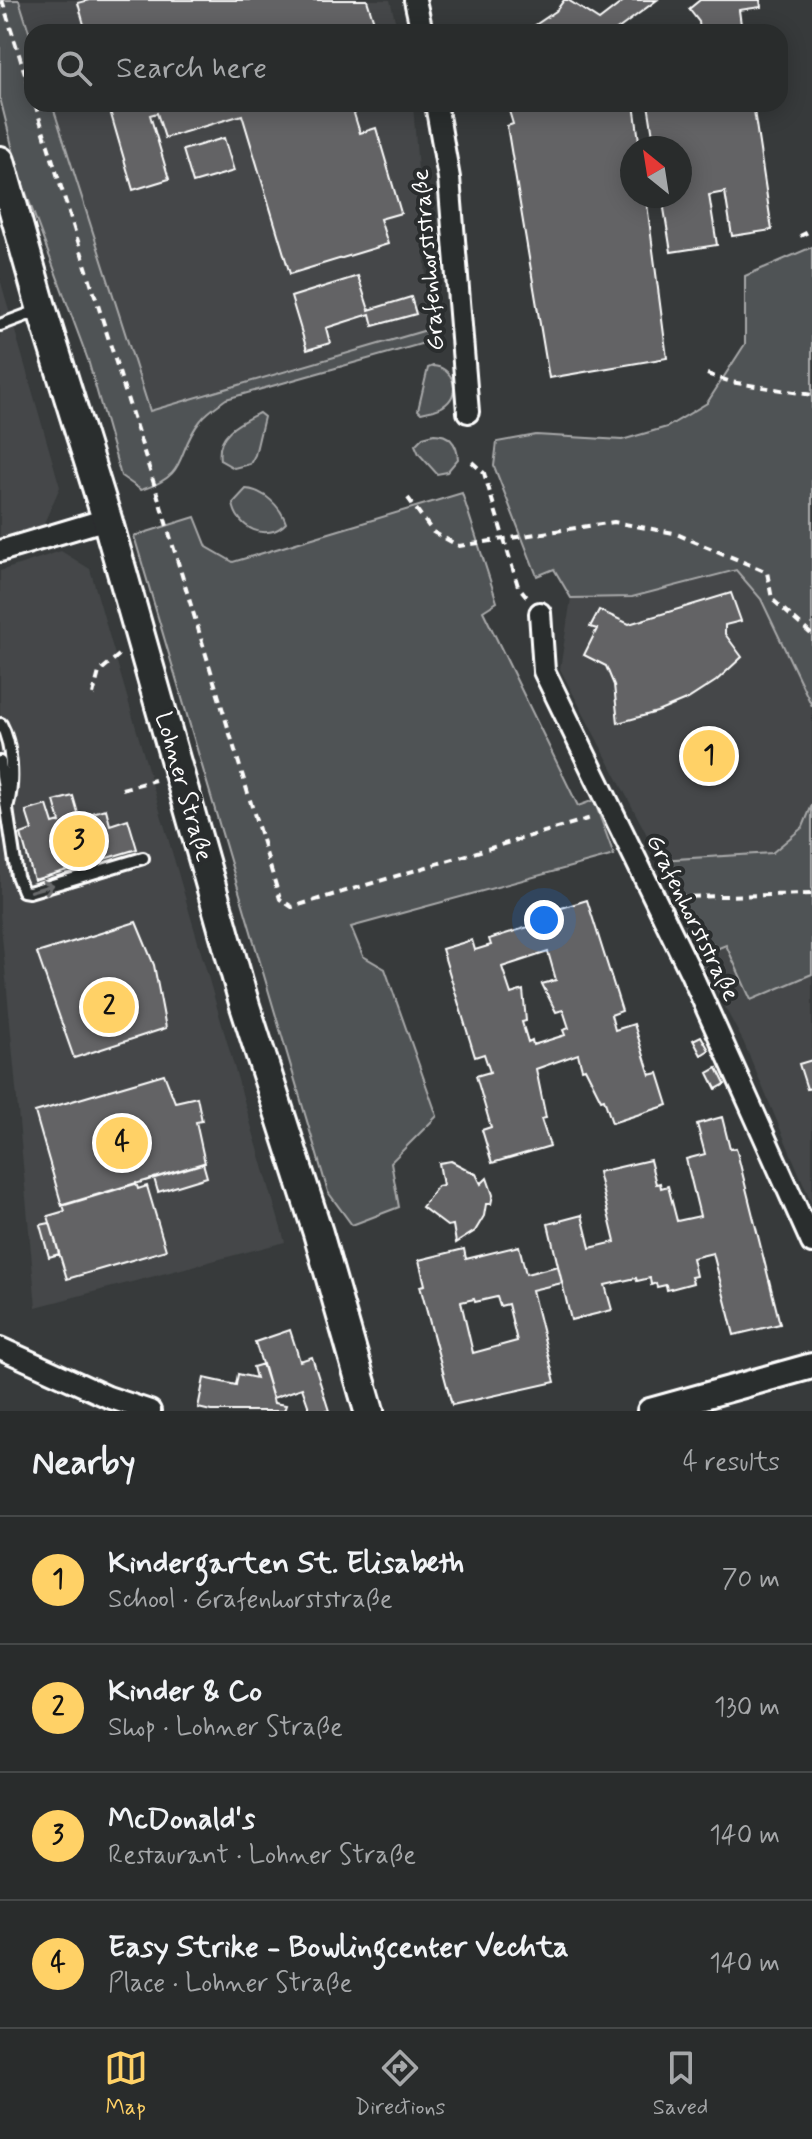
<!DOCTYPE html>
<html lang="en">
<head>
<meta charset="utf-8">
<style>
  :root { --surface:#292c2c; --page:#313434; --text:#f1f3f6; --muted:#a5a7a9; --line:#454848; --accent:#ffd166 }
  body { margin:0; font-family:Mynerve,sans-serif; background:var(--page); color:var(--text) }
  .compass { position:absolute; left:620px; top:136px; width:72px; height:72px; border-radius:50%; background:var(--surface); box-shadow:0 4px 20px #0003; rotate:330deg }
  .you { position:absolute; left:544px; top:920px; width:28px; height:28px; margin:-20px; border:6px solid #fff; border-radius:50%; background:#1a73e8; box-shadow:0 0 0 12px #1a73e833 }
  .badge { display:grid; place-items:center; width:52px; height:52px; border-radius:50%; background:var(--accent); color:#111; font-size:26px; font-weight:700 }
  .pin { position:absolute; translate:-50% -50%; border:4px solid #fff; box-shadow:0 2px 8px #0006 }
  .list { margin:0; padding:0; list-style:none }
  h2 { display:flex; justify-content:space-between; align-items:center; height:104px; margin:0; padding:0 32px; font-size:34px }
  h2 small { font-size:26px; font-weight:400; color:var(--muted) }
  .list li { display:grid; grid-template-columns:52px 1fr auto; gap:24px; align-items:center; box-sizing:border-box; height:128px; padding:0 32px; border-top:2px solid var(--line) }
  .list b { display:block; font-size:30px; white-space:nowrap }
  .list p { margin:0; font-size:26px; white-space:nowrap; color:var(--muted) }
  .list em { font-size:26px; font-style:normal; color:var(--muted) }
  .icon { flex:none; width:44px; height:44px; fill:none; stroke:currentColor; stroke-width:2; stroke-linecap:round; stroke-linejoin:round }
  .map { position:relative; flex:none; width:812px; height:1411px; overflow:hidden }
  .search { position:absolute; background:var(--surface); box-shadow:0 4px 20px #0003; left:24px; right:24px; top:24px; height:88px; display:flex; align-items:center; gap:20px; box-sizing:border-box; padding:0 28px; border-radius:24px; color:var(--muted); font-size:30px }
  .sheet { height:616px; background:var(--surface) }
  nav { display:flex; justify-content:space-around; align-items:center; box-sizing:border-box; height:112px; border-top:2px solid var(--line); background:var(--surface); font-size:22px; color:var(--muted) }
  nav a { display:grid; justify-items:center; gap:4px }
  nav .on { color:var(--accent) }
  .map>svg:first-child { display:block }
</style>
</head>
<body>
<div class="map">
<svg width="812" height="1411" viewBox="0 0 812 1411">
  <rect width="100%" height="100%" fill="#373a3b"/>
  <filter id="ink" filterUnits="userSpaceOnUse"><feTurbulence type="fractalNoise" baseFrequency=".0125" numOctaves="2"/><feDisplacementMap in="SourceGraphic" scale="16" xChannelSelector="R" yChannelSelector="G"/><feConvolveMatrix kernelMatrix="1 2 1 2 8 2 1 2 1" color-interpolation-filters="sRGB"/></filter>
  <g filter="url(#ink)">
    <path fill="#444748" d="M19 0H390L398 32H32V41Z
      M52 104H413L430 329 150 411Z
      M0 279 60 487 41 530 0 541Z
      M61 551 90 569 285 1242 36 1307 0 914V571Z
      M736 570 761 599 812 706V805L803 827 772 853 660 860 560 669 571 598 632 597Z
      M812 904V1204L743 1041 690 943 679 910Z"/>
    <path fill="#505354" stroke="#a8a9aa" stroke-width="2" d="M0 0H19L32 41V104H52L150 411 430 329 428 342 226 399C218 405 207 412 201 420 174 453 191 475 141 490L121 476 88 360 19 174 0 98Z
      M812 247V706L761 599 736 570 632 597 571 598 554 569 537 576 494 466 497 442 536 435 622 440 667 427 707 403 745 344V276Z
      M433 366C452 367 462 391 446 404 440 410 429 411 421 413L418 410 428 368Z
      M259 413 264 417 255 455 250 464 234 468 220 460C216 433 239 423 259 413Z
      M434 434C450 434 457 444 458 459L447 472 437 474 419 454 415 445 423 437Z
      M246 489C264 490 281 507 286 523 267 543 236 528 233 503Z
      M462 493 497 602 483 611 578 806 594 800 614 855 351 927 363 956 385 969 437 1116 391 1162 399 1207 352 1225 328 1192 134 536 195 517 207 547 233 562Z
      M812 805V974L751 1000 726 945 709 952 660 860 772 853 803 827Z"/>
    <path fill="#636465" stroke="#fff" stroke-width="2" fill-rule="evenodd" d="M89 0H367L377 32H86L78 3Z
      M564 0H568L599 20 625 0H657L614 32H525L556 11Z
      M700 0H760L761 7 739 10 742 32H700L699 22 689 9Z
      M108 104H351L360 133 376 128 401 213 380 219 388 244 290 274 242 115 165 138 157 113 150 115 169 179 133 190Z
      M507 104H634L640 148H632V196H646L667 358 549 378 507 126 513 124Z
      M648 104H753L772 230 732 236 725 192 709 195 717 245 671 252 662 196H680V148H655Z
      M224 138 234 171 193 183 183 150Z
      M358 276 369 310 411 297 416 314 373 326 370 314 326 328 330 343 307 350 291 297Z
      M731 593 741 621 725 625V634L742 657 716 681 688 699 657 712 618 723 614 685 606 666 584 655 597 629 590 627 599 610 629 624Z
      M73 796 79 817 106 809 110 825 128 819 137 849 34 880 21 834 32 830 26 811 47 805 53 824 60 822 54 801Z
      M587 900 622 1011 611 1015 615 1030 634 1024 650 1075 658 1073 668 1105 612 1123 604 1099 601 1100 585 1068 582 1069 578 1054 536 1069 546 1118 541 1119 550 1146 492 1163 482 1130 491 1127 476 1076 490 1072 484 1054 475 1057 442 949 472 940 475 950 491 945 489 939 541 923 542 927 556 923 552 911ZM548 952 556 980 542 984 556 1012 563 1010 569 1028 563 1030 565 1035 533 1045 532 1040 528 1042 522 1022 526 1021 523 990 511 994 502 967Z
      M136 922 154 965 166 1028 74 1058 37 953Z
      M701 1036 709 1050 701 1055 693 1040Z
      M812 1060V1088L807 1089 799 1064Z
      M717 1068 725 1084 716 1089 708 1073Z
      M164 1074 175 1102 197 1097 202 1121 196 1122 205 1163 62 1206 35 1112Z
      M722 1117 730 1149 736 1148 780 1324 734 1335 713 1253 692 1258 696 1276 691 1277 693 1283 667 1290 666 1285 657 1287 656 1283 651 1285 650 1278 637 1281 636 1278 605 1285 612 1310 571 1320 548 1224 582 1215 590 1248 615 1242 598 1172 650 1160 656 1184 660 1183 661 1188 668 1186 677 1221 700 1216 686 1159 705 1154 697 1124Z
      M451 1161 476 1174 481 1184 487 1178 493 1195 491 1204H486L484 1216 475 1231 456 1243 453 1225 447 1226 422 1207 438 1186 443 1185 439 1163Z
      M203 1163 207 1177 158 1192 154 1178Z
      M136 1183 138 1189 147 1186 166 1250 67 1279 48 1216 65 1211 63 1205Z
      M50 1223 59 1254 49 1257 40 1225Z
      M519 1246 526 1274 558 1266 562 1283 532 1290 555 1382 452 1405 420 1286 425 1285 419 1260 464 1249 466 1259ZM497 1297 500 1306 508 1304 517 1341 473 1353 461 1302 474 1299 475 1302Z
      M290 1330 300 1361 312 1357 329 1411H310L302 1388 273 1398 255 1342Z
      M263 1364 274 1403 286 1405 284 1411H211L198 1408 204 1378 236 1385 238 1374 256 1378 253 1367Z"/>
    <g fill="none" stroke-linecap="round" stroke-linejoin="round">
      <defs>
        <path id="service" d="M0 325 40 310
          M1 724C12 744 14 782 8 804
          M0 762 17 876 23 891 29 892 143 858"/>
        <path id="minor" d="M415 0 422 32
          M436 104 449 178 468 412
          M0 551 107 519
          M540 613 544 671 690 971 812 1243
          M0 1348 108 1397 150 1411"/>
        <path id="tertiary" d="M650 1411 812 1366"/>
        <path id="secondary" d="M0 161 42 310 107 519 245 1006 318 1233 369 1411"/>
      </defs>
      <use href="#service" stroke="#fff" stroke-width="16"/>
      <use href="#minor" stroke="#fff" stroke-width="26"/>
      <use href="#tertiary" stroke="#fff" stroke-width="30"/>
      <use href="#secondary" stroke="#fff" stroke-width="34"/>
      <path stroke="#fff" stroke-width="4" stroke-dasharray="8 6" stroke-linecap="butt" d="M2 0 32 96
        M35 104 160 503 280 899 292 907 591 818
        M800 236 812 230
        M707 374 731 382 812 395
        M472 462 484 473 518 586 528 598
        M408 498 433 532 459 546 614 522 674 533 767 572 772 599 812 635
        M93 695 99 672 119 655
        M122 789 155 780
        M677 897 812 894"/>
      <use href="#service" stroke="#2a2d2e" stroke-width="10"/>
      <use href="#minor" stroke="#2a2d2e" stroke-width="20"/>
      <use href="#tertiary" stroke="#2a2d2e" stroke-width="24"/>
      <use href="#secondary" stroke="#2a2d2e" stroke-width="28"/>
    </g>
    <defs><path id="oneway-shaft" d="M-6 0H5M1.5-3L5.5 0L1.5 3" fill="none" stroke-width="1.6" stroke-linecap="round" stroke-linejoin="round" transform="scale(2)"/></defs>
    <use stroke="#6a6c6d" href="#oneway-shaft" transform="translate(42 888) rotate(-16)"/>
  </g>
  <g text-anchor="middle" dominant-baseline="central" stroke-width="8" stroke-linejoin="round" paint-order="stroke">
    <g font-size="24" fill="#fff" stroke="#2a2d2e">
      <text transform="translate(429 260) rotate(-95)">Grafenhorststraße</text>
      <text transform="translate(183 787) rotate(74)">Lohner Straße</text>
      <text transform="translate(692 918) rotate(64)">Grafenhorststraße</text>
    </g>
  </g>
</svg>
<svg class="compass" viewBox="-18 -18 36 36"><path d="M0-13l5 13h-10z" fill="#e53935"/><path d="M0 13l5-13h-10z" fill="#a5a7a9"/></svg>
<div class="you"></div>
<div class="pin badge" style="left:709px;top:756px">1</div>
<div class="pin badge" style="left:109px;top:1007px">2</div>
<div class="pin badge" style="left:79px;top:841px">3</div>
<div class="pin badge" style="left:122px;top:1143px">4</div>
<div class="search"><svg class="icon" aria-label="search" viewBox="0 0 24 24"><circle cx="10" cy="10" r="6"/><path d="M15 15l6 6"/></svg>Search here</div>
</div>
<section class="sheet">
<h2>Nearby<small>4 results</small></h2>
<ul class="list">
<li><span class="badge">1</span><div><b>Kindergarten St. Elisabeth</b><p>School · Grafenhorststraße</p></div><em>70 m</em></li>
<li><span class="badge">2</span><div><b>Kinder &amp; Co</b><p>Shop · Lohner Straße</p></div><em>130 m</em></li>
<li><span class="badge">3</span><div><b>McDonald's</b><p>Restaurant · Lohner Straße</p></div><em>140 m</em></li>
<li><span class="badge">4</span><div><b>Easy Strike - Bowlingcenter Vechta</b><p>Place · Lohner Straße</p></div><em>140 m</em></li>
</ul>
</section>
<nav>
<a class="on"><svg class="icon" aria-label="map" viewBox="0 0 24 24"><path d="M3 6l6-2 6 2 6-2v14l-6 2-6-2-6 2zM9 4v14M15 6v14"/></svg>Map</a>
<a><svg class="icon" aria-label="directions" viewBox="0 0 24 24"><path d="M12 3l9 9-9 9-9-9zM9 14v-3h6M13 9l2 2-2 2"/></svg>Directions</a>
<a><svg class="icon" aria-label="saved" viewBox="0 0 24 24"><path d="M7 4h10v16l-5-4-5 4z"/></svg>Saved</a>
</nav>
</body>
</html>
